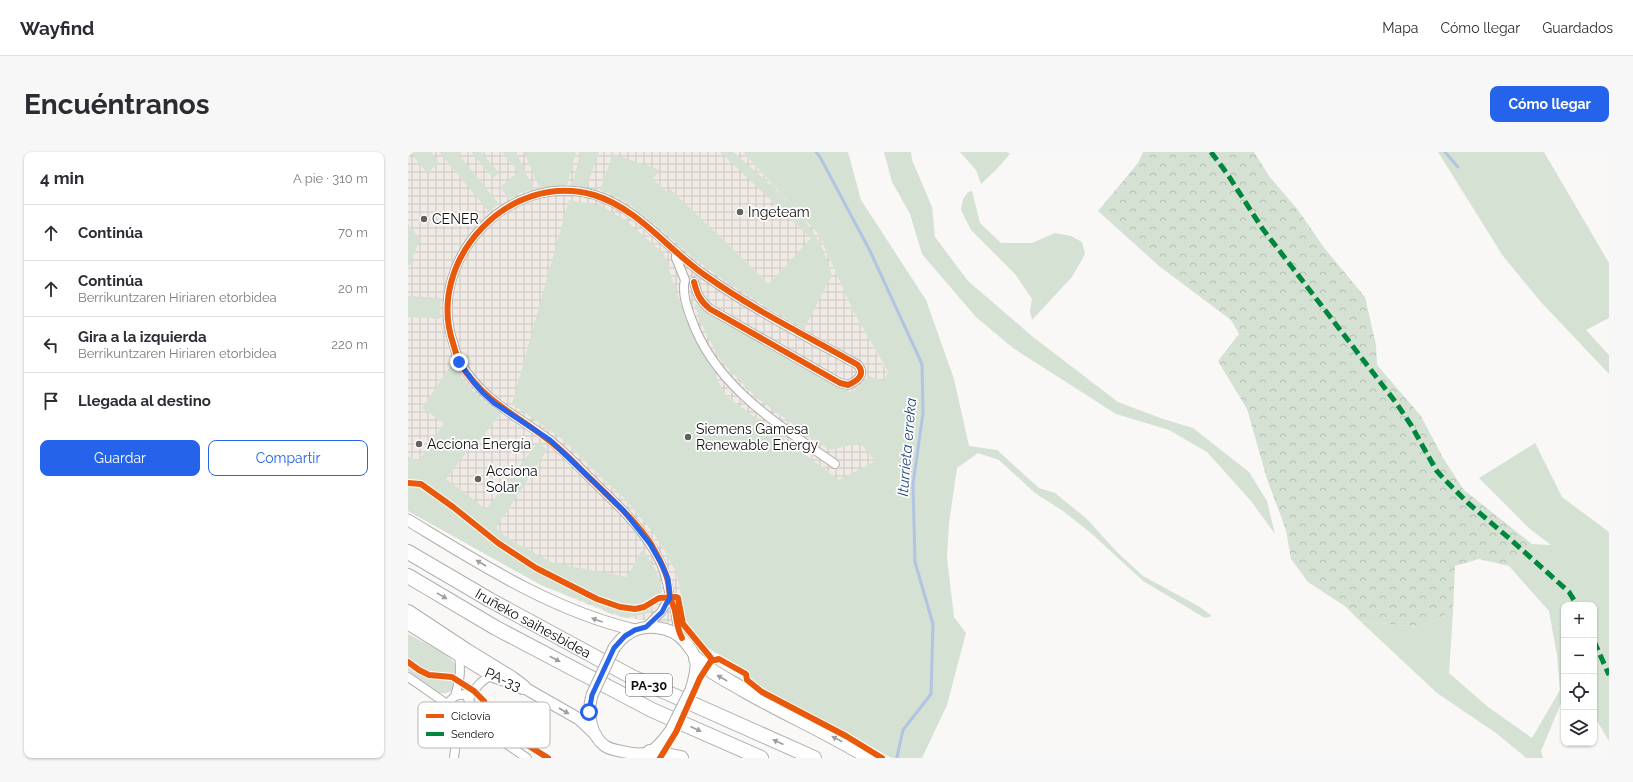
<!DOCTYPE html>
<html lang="es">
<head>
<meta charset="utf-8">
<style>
  :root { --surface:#fff; --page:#f7f7f7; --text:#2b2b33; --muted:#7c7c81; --line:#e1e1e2; --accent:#2563eb }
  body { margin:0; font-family:Raleway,sans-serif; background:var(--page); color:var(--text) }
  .controls { position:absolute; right:12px; bottom:12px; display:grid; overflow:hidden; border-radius:8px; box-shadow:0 1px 3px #0004 }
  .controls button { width:36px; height:36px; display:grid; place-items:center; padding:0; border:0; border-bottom:1px solid var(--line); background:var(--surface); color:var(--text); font:20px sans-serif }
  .stop { position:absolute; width:12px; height:12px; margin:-9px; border:3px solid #2563eb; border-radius:50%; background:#fff }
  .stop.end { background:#2563eb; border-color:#fff; box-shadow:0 1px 4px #0008 }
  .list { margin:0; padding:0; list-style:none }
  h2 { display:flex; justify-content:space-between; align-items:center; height:52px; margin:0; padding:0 16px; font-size:17px }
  h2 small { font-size:13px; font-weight:400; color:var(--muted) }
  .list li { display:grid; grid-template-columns:26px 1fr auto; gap:12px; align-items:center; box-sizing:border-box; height:56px; padding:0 16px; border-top:1px solid var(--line) }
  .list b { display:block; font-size:15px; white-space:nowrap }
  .list p { margin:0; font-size:13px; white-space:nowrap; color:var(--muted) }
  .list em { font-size:13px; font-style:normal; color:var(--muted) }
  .actions { display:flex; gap:8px; padding:12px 16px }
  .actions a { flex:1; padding:9px 0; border:1px solid var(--accent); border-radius:8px; text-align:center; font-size:14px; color:var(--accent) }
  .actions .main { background:var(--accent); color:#fff }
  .icon { flex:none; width:22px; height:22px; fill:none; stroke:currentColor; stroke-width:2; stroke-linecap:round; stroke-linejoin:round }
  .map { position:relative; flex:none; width:1201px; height:606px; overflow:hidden; border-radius:8px }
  header { display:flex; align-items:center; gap:24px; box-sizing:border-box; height:56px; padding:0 20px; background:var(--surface); border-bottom:1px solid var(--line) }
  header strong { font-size:19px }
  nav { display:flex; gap:22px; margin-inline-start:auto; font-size:14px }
  .intro { display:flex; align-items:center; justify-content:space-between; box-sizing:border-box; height:96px; padding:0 24px }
  h1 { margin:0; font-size:28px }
  .button { padding:10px 18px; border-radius:8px; background:var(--accent); color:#fff; font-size:14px; font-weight:700 }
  main { display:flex; gap:24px; padding:0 24px }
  aside { flex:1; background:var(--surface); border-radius:8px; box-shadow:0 1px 3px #0004 }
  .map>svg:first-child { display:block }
</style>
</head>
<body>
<header>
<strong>Wayfind</strong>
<nav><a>Mapa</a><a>Cómo llegar</a><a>Guardados</a></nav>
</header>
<div class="intro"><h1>Encuéntranos</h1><a class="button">Cómo llegar</a></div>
<main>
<aside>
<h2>4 min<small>A pie · 310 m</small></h2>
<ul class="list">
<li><svg class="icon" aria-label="ahead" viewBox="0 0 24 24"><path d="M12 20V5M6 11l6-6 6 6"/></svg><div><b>Continúa</b></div><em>70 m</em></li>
<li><svg class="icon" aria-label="ahead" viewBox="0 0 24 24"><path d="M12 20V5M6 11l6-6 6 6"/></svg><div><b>Continúa</b><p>Berrikuntzaren Hiriaren etorbidea</p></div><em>20 m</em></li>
<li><svg class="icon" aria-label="left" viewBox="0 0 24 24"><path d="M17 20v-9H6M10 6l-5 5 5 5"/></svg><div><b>Gira a la izquierda</b><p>Berrikuntzaren Hiriaren etorbidea</p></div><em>220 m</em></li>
<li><svg class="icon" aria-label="arrive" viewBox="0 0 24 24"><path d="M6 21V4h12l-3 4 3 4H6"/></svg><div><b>Llegada al destino</b></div></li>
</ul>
<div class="actions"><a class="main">Guardar</a><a>Compartir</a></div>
</aside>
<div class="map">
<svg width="1201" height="606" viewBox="0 0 1201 606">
  <defs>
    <pattern id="industrial-grid" width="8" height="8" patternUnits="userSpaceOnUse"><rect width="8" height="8" fill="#f0eae5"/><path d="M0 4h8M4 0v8" fill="none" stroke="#cdc8c3"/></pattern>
    <pattern id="forest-crowns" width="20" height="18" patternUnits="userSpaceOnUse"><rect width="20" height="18" fill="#d4e1d3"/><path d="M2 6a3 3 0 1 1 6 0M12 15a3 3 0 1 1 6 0" fill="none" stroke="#b5c0b4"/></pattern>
  </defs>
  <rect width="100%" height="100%" fill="#faf8f6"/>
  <path fill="url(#industrial-grid)" d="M0 0H335L411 83 445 159 480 221 476 230 467 308 358 539 342 527V521L305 499 263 471 218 466 208 464 133 433 0 359Z"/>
  <path fill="#d4e1d3" d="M2 0H23L31 11 19 21Z
    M31 0H54L51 3 91 52 81 60Z
    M63 0H73L91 21 85 26Z
    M94 0H108L126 38 114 40 101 47 92 35 110 20Z
    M116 0H168L159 33 132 37Z
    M173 0H191L178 36 164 33Z
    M312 0H325C353 24 393 57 410 88 416 99 420 112 424 123L396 177C357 154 316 131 281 102 259 84 239 63 214 48 208 44 199 41 192 38L205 2 252 18 245 27 259 40 262 37 361 132 403 86Z
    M335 0H440L453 48 518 148 546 227 561 294 589 298 631 336 647 341 679 367 708 399 735 424 792 455 804 464 797 466 735 429 684 382 655 359 627 341 591 308 570 301 549 316 541 371 539 406 546 465 558 481 539 553 514 606H484L358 539 342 527V521L297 494 284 479 278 469 269 422 256 397 244 379 217 347 153 286 104 252 161 48 194 54 221 71 256 102 272 151 317 243 431 328 467 309 452 291 421 298 349 246 313 209 296 177 286 151 444 241 461 224 476 230 480 220 445 159 411 83Z
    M476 0H503L504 8 524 55 527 85 560 129 625 185 710 250 755 267 785 276 841 320 859 349 867 382 843 349 799 300 761 278 708 262 605 196 568 165 514 102 502 62 484 30Z
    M552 0H599L602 2 589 17 573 32 568 18Z
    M1030 0H1136L1201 111V166L1178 178 1201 203V222L1132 149 1095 104Z
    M564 39 572 71 593 91H624L647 81 663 84 674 90 677 102 664 125 624 168 622 159 624 147 607 122 563 78 553 58 555 47 560 40Z
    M0 72 12 87 2 113H0Z
    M0 144 33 146 32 167 0 165Z
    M44 212C60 235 69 246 93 261L66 295 62 296 38 327 78 357 130 290 139 298 88 376 104 389 145 411 219 425 234 398C245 411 251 422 254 439L240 461 218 466 133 433 0 359V304L10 310 36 271 14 256Z
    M1127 291 1154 345 1201 380V589L1186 564V453H1156V544L1133 599 1135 606H1117L1116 604 1088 581 1029 541 952 469 1010 475 1045 460 1041 521 1080 555 1124 586 1152 538 1149 503 1141 459 1101 414 1124 392 1143 393 1122 377 1071 326Z
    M0 482C12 489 40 500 47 512 50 518 50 527 48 533 45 541 37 542 30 541L0 519Z"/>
  <path fill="url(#forest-crowns)" d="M735 0H846L861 24 890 58 917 97 957 145 968 193 969 213 1013 264 1035 306 1056 338 1124 392 1101 414 1071 407 1047 414 1045 460 1010 475 952 469 938 455 900 430 883 407 878 378 859 327 839 257 810 209 831 182 823 168 751 114 690 59 730 11Z"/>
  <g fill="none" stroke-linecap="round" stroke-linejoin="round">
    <path stroke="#b1c4e2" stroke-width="3" d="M408 0 412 5 462 99 514 212 515 261 505 332 507 410 525 472 523 542 495 578 489 605
      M1037 0 1050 15"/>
    <defs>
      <path id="street" d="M268 99V106L277 128C274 139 279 156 283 166 307 235 370 272 427 312
        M238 475 253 460 262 445
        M273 486C269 476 269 468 267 458 266 453 263 449 262 445 258 423 255 411 242 392 226 367 205 349 184 328 170 314 155 298 139 286 106 262 76 249 53 212 49 206 47 198 45 190 17 108 102 17 187 43 232 57 260 98 298 124 346 158 399 185 450 213 458 223 449 229 440 233L432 231 302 157C292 149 289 142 286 130
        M0 525 39 552
        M57 542 65 555 63 570 57 579 49 581 41 577 37 570 39 552 47 544Z
        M47 544C52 528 53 520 51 503
        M61 547C67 537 72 528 84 524
        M63 570 85 583 119 606
        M46 606 49 581"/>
      <path id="secondary" d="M0 368C71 411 145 459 227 478
        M0 472 84 524 115 535 171 567 188 583
        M206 496C209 492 212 488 216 485 233 470 263 473 277 490 281 495 287 502 288 508 289 519 286 528 283 538
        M184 543C179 560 182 583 197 594 203 598 211 599 217 600 225 602 235 603 242 600 251 595 257 586 263 578"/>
      <g id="highway">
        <path id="s1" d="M0 400 82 448 224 525 406 606"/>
        <path d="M0 424 88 476 244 558 353 606"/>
        <path d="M0 460 59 499 103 526 115 535"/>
        <path d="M288 507C302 520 319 528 336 538 378 562 422 581 462 606"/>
        <path d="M242 600 273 606"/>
      </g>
    </defs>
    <use href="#street" stroke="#b0afae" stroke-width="10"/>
    <use href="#secondary" stroke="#b0afae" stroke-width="13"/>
    <use href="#highway" stroke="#b0afae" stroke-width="16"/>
    <use href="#street" stroke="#fefefe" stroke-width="8"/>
    <use href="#secondary" stroke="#fefefe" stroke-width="11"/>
    <use href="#highway" stroke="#fefefe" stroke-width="14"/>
    <defs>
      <path id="secondary-bridge" d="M184 543 206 496
        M263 578 283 538"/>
    </defs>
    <use href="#secondary-bridge" stroke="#b0afae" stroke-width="13" stroke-linecap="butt"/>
    <use href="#secondary-bridge" stroke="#fefefe" stroke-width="11"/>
    <path stroke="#00873e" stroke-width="5" stroke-dasharray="10 5" stroke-linecap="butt" d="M803 0 820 23 854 76 989 252 1003 273 1028 318 1036 327 1060 351 1102 387 1161 440 1169 453
      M1186 489 1201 523"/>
    <defs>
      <path id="cycleway" d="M0 331 13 332 45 355 90 391 128 416 189 447 212 455 227 457 236 455 251 446 268 445 270 446 275 472 303 506V509
        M274 486C269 477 269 469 267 459 266 454 263 450 262 445 261 439 261 433 259 426 256 414 249 403 243 392 227 368 205 349 185 329 170 315 156 299 139 287 106 261 77 250 53 213 49 206 47 198 45 191 17 108 102 18 186 43 231 57 260 98 298 124 346 158 399 184 450 213 458 223 449 229 440 233L432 231 302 157C292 149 289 142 286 130
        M0 510 11 518 21 523 44 525 66 539 76 549 83 570 140 606
        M252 606 268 580 292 526 303 509 311 507 338 522 339 528 354 540 438 584 474 606"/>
    </defs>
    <use href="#cycleway" stroke="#fff" stroke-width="8"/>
    <use href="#cycleway" stroke="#e8590c" stroke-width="6"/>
  </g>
  <defs><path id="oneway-solid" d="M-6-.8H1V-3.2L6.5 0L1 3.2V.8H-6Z"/></defs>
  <g fill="#9f9e9e">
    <use href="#oneway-solid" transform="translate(73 411) rotate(-150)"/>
    <use href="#oneway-solid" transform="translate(34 444) rotate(31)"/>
    <use href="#oneway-solid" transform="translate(189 468) rotate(-160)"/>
    <use href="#oneway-solid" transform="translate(147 507) rotate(28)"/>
    <use href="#oneway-solid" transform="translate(314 526) rotate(-150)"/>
    <use href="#oneway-solid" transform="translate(156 559) rotate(30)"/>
    <use href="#oneway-solid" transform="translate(288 577) rotate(24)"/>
    <use href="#oneway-solid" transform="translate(429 587) rotate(-153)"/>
    <use href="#oneway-solid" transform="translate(370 590) rotate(-156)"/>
  </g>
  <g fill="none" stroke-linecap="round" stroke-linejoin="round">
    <path stroke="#2563eb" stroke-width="5" d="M51 210 67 232 75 241 86 251 142 288 215 358 242 392 253 411 260 427 262 446 258 452 254 460 238 475 227 478 217 484 206 496 184 543 181 560"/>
  </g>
  <g fill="#62615f" stroke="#fff" stroke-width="1.5">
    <circle cx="332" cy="60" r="4"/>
    <circle cx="16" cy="67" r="4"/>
    <circle cx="280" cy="285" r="4"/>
    <circle cx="11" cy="292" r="4"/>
    <circle cx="70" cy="327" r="4"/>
  </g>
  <g text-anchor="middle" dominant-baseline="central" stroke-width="3.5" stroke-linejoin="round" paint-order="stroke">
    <rect fill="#fff" stroke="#585756" stroke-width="1" x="218" y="522" width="46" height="22" rx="3"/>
    <g font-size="13" font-weight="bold" fill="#100f0e">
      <text x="241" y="533">PA-30</text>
    </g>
    <g font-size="14" fill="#100f0e" stroke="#fff" text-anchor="start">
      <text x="340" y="60">Ingeteam</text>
      <text x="24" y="67">CENER</text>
      <text x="288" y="277">Siemens Gamesa<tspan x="288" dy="16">Renewable Energy</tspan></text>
      <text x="19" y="292">Acciona Energía</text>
      <text x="78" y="319">Acciona<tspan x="78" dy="16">Solar</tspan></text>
    </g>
    <g font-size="14" fill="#100f0e" stroke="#fff">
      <text stroke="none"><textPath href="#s1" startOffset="144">Iruñeko saihesbidea</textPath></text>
      <text transform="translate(95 527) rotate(24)">PA-33</text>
    </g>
    <g font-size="15" font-style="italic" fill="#26497f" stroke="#fff">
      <text transform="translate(499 295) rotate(-85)">Iturrieta erreka</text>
    </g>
  </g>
  <rect x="10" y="550" width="132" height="46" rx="6" fill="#fff" stroke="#b7b7b7" stroke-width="1"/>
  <rect x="18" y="562" width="18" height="4" fill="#e8590c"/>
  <rect x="18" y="580" width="18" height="4" fill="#00873e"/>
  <g font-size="11" fill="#100f0e">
    <text x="43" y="568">Ciclovía</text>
    <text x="43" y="586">Sendero</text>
  </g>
</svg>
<div class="controls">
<button>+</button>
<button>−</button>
<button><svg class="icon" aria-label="locate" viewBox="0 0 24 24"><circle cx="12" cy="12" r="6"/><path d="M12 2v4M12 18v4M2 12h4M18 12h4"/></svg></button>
<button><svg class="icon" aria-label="layers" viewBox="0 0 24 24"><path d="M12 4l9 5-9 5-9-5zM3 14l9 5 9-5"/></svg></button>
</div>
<div class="stop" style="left:181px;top:560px"></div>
<div class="stop end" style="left:51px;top:210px"></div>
</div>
</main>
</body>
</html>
